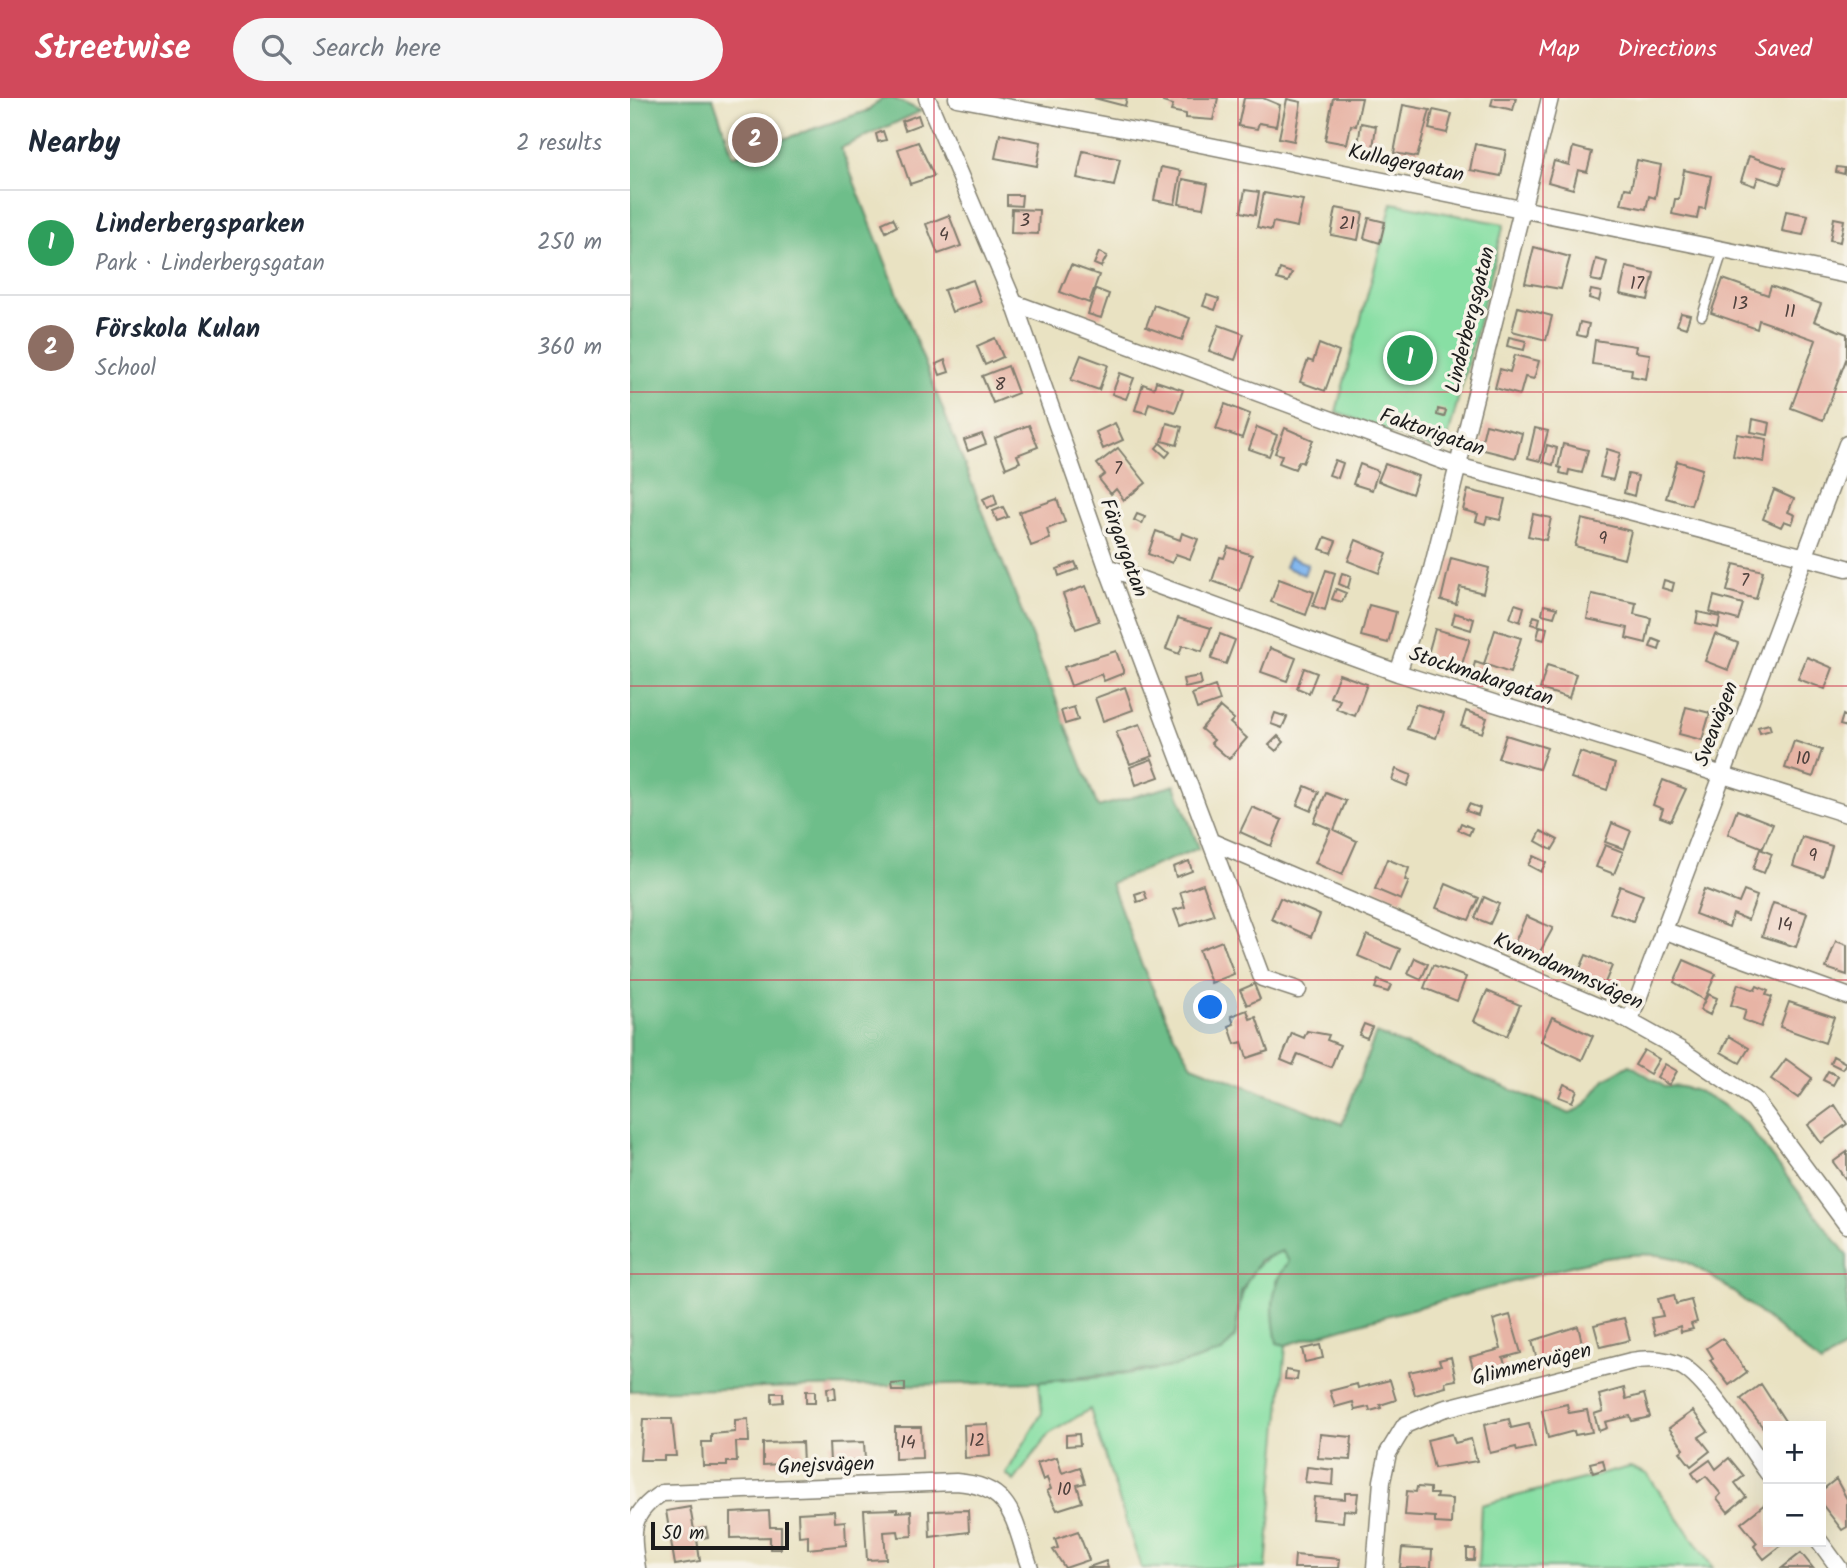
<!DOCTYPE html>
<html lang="en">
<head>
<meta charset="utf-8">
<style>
  :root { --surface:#fff; --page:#f6f6f7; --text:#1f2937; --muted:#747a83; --line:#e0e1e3; --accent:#d1495b }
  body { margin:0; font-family:Kalam,sans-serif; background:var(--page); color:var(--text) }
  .controls { position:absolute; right:21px; bottom:21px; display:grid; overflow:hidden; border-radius:0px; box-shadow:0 7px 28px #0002 }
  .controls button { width:63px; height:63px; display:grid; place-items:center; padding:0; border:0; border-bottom:2px solid var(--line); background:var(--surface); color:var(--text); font:35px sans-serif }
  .scale { position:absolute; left:21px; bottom:18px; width:138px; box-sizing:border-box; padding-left:7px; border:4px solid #1c1c1c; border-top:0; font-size:19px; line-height:24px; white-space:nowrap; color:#1c1c1c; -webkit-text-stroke:5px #f7f3e8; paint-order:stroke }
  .you { position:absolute; left:581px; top:910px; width:24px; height:24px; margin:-18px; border:5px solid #fff; border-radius:50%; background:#1a73e8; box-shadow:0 0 0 10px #1a73e833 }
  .badge { display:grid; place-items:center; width:46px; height:46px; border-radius:50%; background:var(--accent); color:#fff; font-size:23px; font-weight:700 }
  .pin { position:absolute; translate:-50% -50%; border:4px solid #fff; box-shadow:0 2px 7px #0006 }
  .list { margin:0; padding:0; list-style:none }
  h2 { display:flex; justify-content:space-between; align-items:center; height:91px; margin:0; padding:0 28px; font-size:30px }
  h2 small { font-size:23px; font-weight:400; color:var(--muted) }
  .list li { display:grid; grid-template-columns:46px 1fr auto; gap:21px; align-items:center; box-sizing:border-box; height:105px; padding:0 28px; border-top:2px solid var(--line) }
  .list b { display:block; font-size:26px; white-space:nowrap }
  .list p { margin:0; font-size:23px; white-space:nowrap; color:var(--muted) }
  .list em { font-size:23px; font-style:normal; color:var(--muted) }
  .icon { flex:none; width:38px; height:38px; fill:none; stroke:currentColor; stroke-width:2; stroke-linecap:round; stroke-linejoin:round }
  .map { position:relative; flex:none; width:1217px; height:1470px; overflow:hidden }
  header { display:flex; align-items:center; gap:42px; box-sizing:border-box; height:98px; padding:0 35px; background:var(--accent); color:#fff }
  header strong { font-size:33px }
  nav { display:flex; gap:38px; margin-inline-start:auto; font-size:24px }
  .search { width:490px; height:63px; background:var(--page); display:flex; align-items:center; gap:18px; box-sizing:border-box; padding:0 24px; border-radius:38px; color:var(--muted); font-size:26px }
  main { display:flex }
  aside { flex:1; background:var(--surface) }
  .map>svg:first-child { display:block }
</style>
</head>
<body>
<header>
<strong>Streetwise</strong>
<div class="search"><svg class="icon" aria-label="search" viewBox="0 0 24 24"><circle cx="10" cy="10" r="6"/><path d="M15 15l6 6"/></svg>Search here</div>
<nav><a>Map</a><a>Directions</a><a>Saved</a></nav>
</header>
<main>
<aside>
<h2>Nearby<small>2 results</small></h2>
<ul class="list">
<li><span class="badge" style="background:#2e9e5b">1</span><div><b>Linderbergsparken</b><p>Park · Linderbergsgatan</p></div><em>250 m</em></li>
<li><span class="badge" style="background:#8d6e63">2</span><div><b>Förskola Kulan</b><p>School</p></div><em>360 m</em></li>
</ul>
</aside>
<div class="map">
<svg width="1217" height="1470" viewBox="0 0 1217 1470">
  <rect width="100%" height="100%" fill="#f7f3e8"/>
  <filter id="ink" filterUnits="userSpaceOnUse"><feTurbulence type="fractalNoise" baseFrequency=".0143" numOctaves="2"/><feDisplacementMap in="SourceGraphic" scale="14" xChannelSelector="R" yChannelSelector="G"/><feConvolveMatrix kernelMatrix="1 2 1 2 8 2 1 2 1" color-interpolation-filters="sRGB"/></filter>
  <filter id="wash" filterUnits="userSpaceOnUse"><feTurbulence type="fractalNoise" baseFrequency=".00686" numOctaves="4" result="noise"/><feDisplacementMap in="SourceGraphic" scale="28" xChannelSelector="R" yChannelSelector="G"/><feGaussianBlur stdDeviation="1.57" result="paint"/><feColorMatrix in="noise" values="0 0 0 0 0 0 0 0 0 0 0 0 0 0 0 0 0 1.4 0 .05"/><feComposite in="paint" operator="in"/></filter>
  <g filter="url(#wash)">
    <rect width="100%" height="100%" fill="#e9e2c2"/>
    <path fill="#88dfa4" stroke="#527e60" stroke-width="2" d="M762 105 874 126 814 355 706 314Z
      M652 1153 659 1163 646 1183 647 1245 656 1247 636 1470H511L460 1311 419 1336 384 1383 376 1376 412 1315 409 1284C447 1282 586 1273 604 1240 607 1234 607 1225 608 1219 613 1184 619 1166 652 1153Z
      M1000 1369 1017 1376 1083 1470H848L851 1407Z"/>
    <path fill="#6ebe8a" stroke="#456d53" stroke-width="2" d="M0 0H83L103 58 239 12 252 0H263L291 13 211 50 468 709 545 687 569 750 481 785 511 865 544 937 562 967 712 1026 746 935 940 1016 954 1008 975 981 1000 967 1035 989C1065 984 1098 1008 1118 1028L1217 1157V1248L1191 1266C1158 1240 1082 1169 1044 1160 993 1147 921 1174 872 1187 799 1206 727 1225 656 1247L647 1245C641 1212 639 1192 659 1163L652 1153 630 1162 611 1194 605 1239 592 1254 543 1269 409 1284 0 1293Z"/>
    <path fill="#80b6ef" stroke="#4e6986" stroke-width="2" d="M659 459 678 466 674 477 655 469Z"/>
    <g id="blocks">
      <path fill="#e7b4a5" d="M464 0H497L495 8Z
        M534 0H588L583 22 556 20V16L541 13 543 7 533 4Z
        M614 0H633L650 7 646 28 629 25 627 31 608 28Z
        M703 0H732L726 28 721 27 717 46 695 42Z
        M863 0H886L883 12 861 7Z
        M657 1 671 4 664 43 649 40Z
        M773 7 800 12 787 59 764 55Z
        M803 12 822 16 817 35 799 31Z
        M288 17 291 26 275 32 272 23Z
        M731 25 746 28 743 50 728 48Z
        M253 33 256 42 248 44 246 36Z
        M370 36 411 44 407 68 365 60Z
        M288 44 304 78 280 86 268 51Z
        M845 46 876 52 871 78 840 72Z
        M943 49 962 54 957 74 948 72 943 91 918 84 924 63 939 67Z
        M453 53 490 61 484 88 447 80Z
        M1119 58 1155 70 1150 86 1128 79 1125 88 1111 83Z
        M1007 62 1031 67 1025 100 1019 98 1016 111 991 106 995 90 1001 91Z
        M531 69 551 73 545 106 524 102Z
        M1207 69 1215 70 1214 76 1206 74Z
        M1054 72 1081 78 1075 111 1069 110 1067 121 1042 116 1045 101H1049Z
        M553 81 578 86 573 110 549 106Z
        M615 92 629 94 625 117 611 114Z
        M634 95 673 102 667 129 643 124 641 132 627 129Z
        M377 97H392L391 108 377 107Z
        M706 110 733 115 728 142 701 137Z
        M382 111 409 112 408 136 381 135Z
        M1156 113 1178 117 1173 137 1152 133Z
        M319 117 331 148 308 156 296 126Z
        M263 120 267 128 256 134 252 125Z
        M739 120 755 124 750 145 734 140Z
        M1204 120 1214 122 1210 144 1200 142Z
        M904 149 940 159 931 191 895 185Z
        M469 154 477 158 471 169 464 166Z
        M966 161 977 164 972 184 961 182Z
        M441 167 469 177 459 205 430 194Z
        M996 169 1024 175 1018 202 990 196Z
        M650 171 662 175 658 184 647 181Z
        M1093 181 1138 197 1141 188 1191 206 1184 223 1217 236V259L1193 322 1161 310 1186 242 1129 222 1127 231 1081 215Z
        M343 182 351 204 322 214 314 192Z
        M466 191 479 196 471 220 458 216Z
        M961 192 971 194 969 203 959 200Z
        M577 197 589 201 585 212 573 208Z
        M524 207 560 220 552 242 516 229Z
        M888 209 922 218 916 242 882 233Z
        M1051 215 1060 217 1056 230 1047 227Z
        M950 224 959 226 956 239 947 237Z
        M589 227 614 236 605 262 579 253Z
        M879 239 896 243 894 252 877 248Z
        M365 240 373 259 355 267 347 248Z
        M965 242 1006 248 1005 254 1020 256 1016 281 1001 278 1002 271 962 266Z
        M689 246 709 254 695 293 670 284 678 262 683 264Z
        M451 257 478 267 469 292 441 282Z
        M885 257 909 263 904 281 895 279 890 297 865 290 870 271 880 274Z
        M315 262 319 274 310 277 306 266Z
        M378 268 388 295 363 305 352 278Z
        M490 275 504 280 496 301 482 296Z
        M526 283 553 292 545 314 519 305 516 315 505 312 513 286 524 290Z
        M595 306 620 316 612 340 586 331Z
        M808 311 816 313 814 319 807 317Z
        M1123 321 1140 325 1138 337 1121 334Z
        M485 325 493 342 473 351 466 334Z
        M537 325 552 329 547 347 532 343Z
        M856 326 892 335 886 360 850 351Z
        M399 327 408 349 387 357 390 364 376 370 365 340Z
        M627 329 647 337 639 358 619 351Z
        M655 330 683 342 673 365 669 363 665 371 649 365 652 357 645 355Z
        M905 330 918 333 910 363 898 360Z
        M352 336 356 346 338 353 334 342Z
        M1107 336 1137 341 1134 364 1103 358Z
        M530 345 540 354 536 359 526 350Z
        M933 346 958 352 952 375 939 372 938 377 930 375 931 370 928 369Z
        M917 347 927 350 923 367 913 364Z
        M488 350 516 385 494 402 486 391 481 396 469 381 475 376 467 366Z
        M977 351 990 355 983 382 970 379Z
        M705 362 713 365 708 380 699 377Z
        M1047 363 1072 371 1061 407 1036 400Z
        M730 366 748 373 742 392 723 386Z
        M755 366 788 378 782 396 748 383Z
        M998 376 1008 378 1004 398 994 395Z
        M838 392 875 401 870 422 857 419 855 426 846 423 848 416 833 412Z
        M1144 392 1164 401 1158 414 1165 417 1162 426 1154 423 1151 429 1133 421Z
        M364 396 367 406 357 410 353 401Z
        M427 401 435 424 417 431 420 441 401 448 389 414Z
        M373 409 378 419 367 423 363 413Z
        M507 416 515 419 512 426 504 422Z
        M903 416 921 420 916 442 898 438Z
        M952 421 1001 433 994 461 945 448Z
        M526 433 550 442 552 435 568 441 560 461 546 456 542 465 518 456Z
        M695 439 706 443 701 455 690 451Z
        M726 442 757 455 749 475 718 463Z
        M598 449 622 457 610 493 582 483 590 459 594 460Z
        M821 460 859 470 853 495 830 489 826 506 811 502Z
        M445 464 448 471 429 478 427 471Z
        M1104 466 1133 473 1126 501 1097 493Z
        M696 472 705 475 695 512 683 508Z
        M712 475 721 478 718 490 709 486Z
        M649 481 684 494 676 517 641 504Z
        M1034 482 1044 485 1042 493 1032 490Z
        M456 488 469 523 446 531 433 496Z
        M706 491 716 495 712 504 702 501Z
        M962 496 1006 505 1004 516 1021 520 1016 545 996 540 998 530 957 521Z
        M1084 498 1113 506 1108 522 1080 514Z
        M885 506 894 509 890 524 880 520Z
        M739 507 766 514 758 545 731 538Z
        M914 507 927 510 924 519 912 516Z
        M1068 514 1090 519 1088 530 1066 525Z
        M825 515 844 521 841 532 822 526Z
        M904 518 910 520 908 528 901 526Z
        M548 520 581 530 572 553 557 548H552L549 556 536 551Z
        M910 528 917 530 914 542 907 540Z
        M805 531 840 541 832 566 821 563 820 567 798 556Z
        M865 532 891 540 880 575 854 566Z
        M590 536 605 542 596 566 581 561Z
        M1085 536 1108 545 1098 572 1075 563Z
        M1023 541 1031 544 1029 552 1020 549Z
        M640 550 666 560 657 583 631 574Z
        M486 553 494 575 474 583 471 576 441 588 434 569Z
        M1177 559 1203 570 1195 591 1168 581Z
        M845 564 857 568 853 578 842 575Z
        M917 567 946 576 939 600 910 591Z
        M674 570 687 575 679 595 667 590Z
        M709 576 737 586 725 618 706 611 710 602 700 599Z
        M570 578 572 586 555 590 553 581Z
        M585 588 590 603 567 611 562 596Z
        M495 589 503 612 473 623 465 600Z
        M786 606 814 615 806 640 777 631Z
        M444 609 448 622 435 626 431 613Z
        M590 609 604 621 600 625 617 640 599 661 581 645 584 642 571 631Z
        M1056 609 1080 615 1072 642 1049 636Z
        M836 613 857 620 852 635 831 628Z
        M645 615 657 619 652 630 641 626Z
        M1213 617 1217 619V629L1210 627Z
        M510 626 523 658 500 666 486 634Z
        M1139 626 1141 632 1130 635 1128 629Z
        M876 637 917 650 909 671 868 660Z
        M648 638 654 644 646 653 639 647Z
        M1164 643 1192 652 1183 679 1155 670Z
        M950 654 985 666 977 692 941 680Z
        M522 661 529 679 506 687 500 669Z
        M766 671 781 677 777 688 762 682Z
        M1033 682 1056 691 1041 723 1030 719 1033 711 1023 707Z
        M675 688 689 694 681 713 667 707Z
        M696 695 716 703 704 732 727 743 712 777 685 765 701 731 684 724Z
        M839 706 850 710 848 717 836 713Z
        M622 709 652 722 641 748 610 734Z
        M1107 712 1143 726 1133 750 1098 736Z
        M831 725 842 730 839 737 828 732Z
        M982 725 1001 733 994 751 975 744Z
        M911 733 928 742 922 752 906 743Z
        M1172 739 1202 748 1193 778 1163 768Z
        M975 747 993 754 984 776 966 769Z
        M1130 751 1142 756 1134 775 1123 771Z
        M903 758 916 764 911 774 898 767Z
        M757 761 779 770 775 782 779 783 771 802 745 791Z
        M559 763 562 773 546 779 543 769Z
        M573 786 584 817 550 828 544 812 555 809 550 794Z
        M816 786 849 800 839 822 806 810Z
        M990 788 1013 797 1003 823 980 815Z
        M1074 791 1109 805 1114 793 1127 798 1118 822 1103 816 1099 829 1065 816Z
        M514 793 517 801 507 804 505 796Z
        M854 799 869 806 860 826 845 820Z
        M650 800 690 817 681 839 641 821Z
        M1143 805 1177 815 1166 849 1132 838Z
        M896 818 923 830 906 861 882 851Z
        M737 837 770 851 761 872 728 858Z
        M592 843 604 876 581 885 569 852Z
        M1206 843 1217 847V877L1196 870Z
        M956 857 982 868 972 892 946 880Z
        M785 860 798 866 791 882 778 876Z
        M1054 862 1086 876 1074 902 1044 884Z
        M803 867 836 879 827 903 794 890Z
        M748 882 761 887 758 894 745 890Z
        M624 886 630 901 617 907 610 892Z
        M1108 886 1125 892 1127 888 1138 893 1136 897 1142 899 1131 929 1113 922 1116 912 1101 907Z
        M857 893 890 907 877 938 844 923Z
        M1078 896 1087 900 1080 917 1070 912Z
        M1159 904 1204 919 1195 945 1150 929Z
        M617 912 620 921 626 919 638 953 617 960 612 944 605 946 599 928 604 926 601 918Z
        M922 919 963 938 952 962 911 943Z
        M734 926 742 929 737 940 729 937Z
        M677 933 699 937 697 942 710 947 701 969 668 956 663 967 651 962 662 935 674 940Z
        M1099 938 1119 950 1110 965 1091 954Z
        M1014 952 1029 961 1020 976 1005 967Z
        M1203 958 1216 965 1212 971 1200 965Z
        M1156 961 1182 980 1168 1000 1141 981Z
        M1035 966 1047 973 1039 987 1027 979Z
        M1198 973 1208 978 1203 987 1193 982Z
        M934 986 947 992 942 1004 929 999Z
        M1205 1007 1217 1026 1191 1045 1178 1027Z
        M1217 1054V1083L1203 1064Z
        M1044 1197 1046 1206 1061 1202 1067 1224 1061 1226 1063 1231 1051 1234 1050 1228 1025 1237 1021 1220 1033 1218 1028 1201Z
        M880 1217 891 1255 873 1260 877 1273 846 1281 840 1259 871 1251 863 1222Z
        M994 1220 1000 1242 970 1249 964 1227Z
        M948 1228 953 1249 936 1253 938 1258 908 1266 902 1243Z
        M1092 1240 1117 1274 1099 1287 1080 1262 1083 1260 1077 1250Z
        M690 1247 693 1260 675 1264 672 1251Z
        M821 1259 826 1282 815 1284 816 1289 785 1297 779 1274 811 1267 809 1262Z
        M656 1272 668 1274 667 1282 655 1281Z
        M760 1282 766 1302 750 1307 751 1310 740 1313 739 1309 725 1312 723 1304 705 1309 700 1293 727 1286 728 1290Z
        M275 1285V1293H262L261 1286Z
        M1131 1286 1155 1323 1147 1328H1138V1336L1111 1301Z
        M205 1289 206 1301H198L197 1290Z
        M994 1290 996 1301 1014 1296 1020 1319 1002 1323 1000 1318 975 1324 977 1330 969 1333 964 1316 973 1313 969 1297Z
        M176 1293H185V1305H176Z
        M142 1295H153V1304L142 1305Z
        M937 1306 939 1315 957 1312 962 1334 945 1337 944 1333 918 1340 912 1312Z
        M1063 1313 1078 1333 1069 1339 1080 1353 1061 1368 1050 1354 1054 1351 1039 1330Z
        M13 1321H42L46 1358H34V1362H10Z
        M118 1321 119 1344H106L107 1364H97V1368H73L72 1344H81V1336L105 1334V1322Z
        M879 1321 881 1330 899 1326 905 1349 887 1353 886 1349 860 1355 854 1327Z
        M358 1326 360 1358 335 1360 334 1327Z
        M265 1329H291L292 1360 265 1361Z
        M449 1336 450 1347 436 1348V1337Z
        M690 1336 722 1339 720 1362 688 1360Z
        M822 1336 825 1345 841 1341 847 1363 804 1370 797 1342Z
        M172 1344 173 1365 133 1367V1345Z
        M234 1344 235 1362 200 1364 199 1345Z
        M427 1359 432 1375 450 1369 455 1385 447 1387 452 1404 427 1412 417 1393 421 1391 417 1380 413 1382 407 1365Z
        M1099 1360 1114 1378 1105 1385 1116 1399 1098 1414 1087 1400 1091 1396 1076 1378 1068 1384 1062 1375 1080 1362 1086 1371Z
        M973 1362 975 1371 963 1375 960 1365Z
        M677 1369 704 1372 703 1387 675 1384Z
        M1206 1381 1217 1401V1429L1212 1432 1191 1405V1393Z
        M787 1389 800 1390V1396H807L806 1400 822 1401 821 1426 805 1425V1419L775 1417 777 1393 786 1394Z
        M715 1395H728L726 1413 714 1412 713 1424 682 1421 684 1399 715 1401Z
        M1135 1406 1138 1411V1444H1149L1152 1447 1134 1461 1124 1448 1127 1445 1111 1425Z
        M60 1409 64 1432 76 1430 78 1439 67 1441 70 1463 45 1467 36 1413Z
        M267 1411V1414L281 1413 282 1438 269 1439 268 1433 254 1434 256 1461 237 1462 234 1412Z
        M338 1412 339 1434 300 1439 299 1413Z
        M139 1413 140 1429H151V1451H140V1439L101 1440V1415Z
        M204 1413 205 1424 215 1423 216 1447 178 1451V1437L169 1438 168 1415Z
        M448 1433 459 1462 435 1470 423 1452 428 1450 425 1441Z
        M772 1450 802 1452 801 1470H770Z
        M837 1451H845L844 1462H837Z
        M1171 1455 1183 1470H1152Z
        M665 1457 710 1461 709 1470H664Z
        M476 1463 478 1470H456Z"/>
    </g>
  </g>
  <g filter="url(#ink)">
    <use href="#blocks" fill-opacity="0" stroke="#827f6f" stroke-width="2"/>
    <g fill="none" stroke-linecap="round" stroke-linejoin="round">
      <defs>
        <path id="lane" d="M1072 218 1093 153"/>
        <path id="street" d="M297 0 384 205 477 469 632 880 668 892
          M327 0 516 35 1217 177
          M384 205 827 368 1217 470
          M477 469 768 575 1217 716
          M768 575 800 479 920 0
          M580 743 988 917 1049 951 1124 1001 1217 1127
          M1033 832 1217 898
          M1000 922 1217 346
          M1190 1444 1209 1470
          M7 1470C1 1432 0 1415 32 1395L326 1384C384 1388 383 1423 400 1470
          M745 1470 752 1383 758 1355 775 1327 813 1311 1001 1263C1019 1260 1036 1260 1053 1269 1079 1284 1119 1349 1138 1375"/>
      </defs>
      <use href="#lane" stroke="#827f6f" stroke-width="11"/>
      <use href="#street" stroke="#827f6f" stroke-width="19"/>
      <use href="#lane" stroke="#fff" stroke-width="8"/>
      <use href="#street" stroke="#fff" stroke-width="16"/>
    </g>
  </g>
  <path fill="none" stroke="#d1495b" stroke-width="2" stroke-opacity="0.55" d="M304 0V1470M608 0V1470M913 0V1470M0 294H1217M0 588H1217M0 882H1217M0 1176H1217"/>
  <g text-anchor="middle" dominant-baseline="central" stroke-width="7" stroke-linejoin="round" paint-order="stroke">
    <g font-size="18" fill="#4f423e">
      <text x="395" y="123">3</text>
      <text x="717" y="126">21</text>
      <text x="314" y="137">4</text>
      <text x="1007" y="186">17</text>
      <text x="1110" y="206">13</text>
      <text x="1160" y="214">11</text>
      <text x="370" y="287">8</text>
      <text x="488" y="371">7</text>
      <text x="973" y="441">9</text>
      <text x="1115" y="483">7</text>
      <text x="1173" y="661">10</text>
      <text x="1183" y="758">9</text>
      <text x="1155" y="827">14</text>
      <text x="347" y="1343">12</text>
      <text x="278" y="1345">14</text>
      <text x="434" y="1392">10</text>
    </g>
    <g font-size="21" fill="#1c1c1c" stroke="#f7f3e8">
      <text transform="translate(776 66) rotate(12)">Kullagergatan</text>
      <text transform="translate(841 222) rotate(-76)">Linderbergsgatan</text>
      <text transform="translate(802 335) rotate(19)">Faktorigatan</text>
      <text transform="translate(493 450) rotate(70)">Färgargatan</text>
      <text transform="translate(851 579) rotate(18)">Stockmakargatan</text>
      <text transform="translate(1087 626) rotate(-69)">Sveavägen</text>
      <text transform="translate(938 874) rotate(24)">Kvarndammsvägen</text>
      <text transform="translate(902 1267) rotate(-14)">Glimmervägen</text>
      <text transform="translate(196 1368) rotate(-2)">Gnejsvägen</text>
    </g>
  </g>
</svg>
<div class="controls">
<button>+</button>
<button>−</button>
</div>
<div class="scale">50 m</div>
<div class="you"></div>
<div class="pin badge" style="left:780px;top:260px;background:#2e9e5b">1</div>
<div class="pin badge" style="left:125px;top:42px;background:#8d6e63">2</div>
</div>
</main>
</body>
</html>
